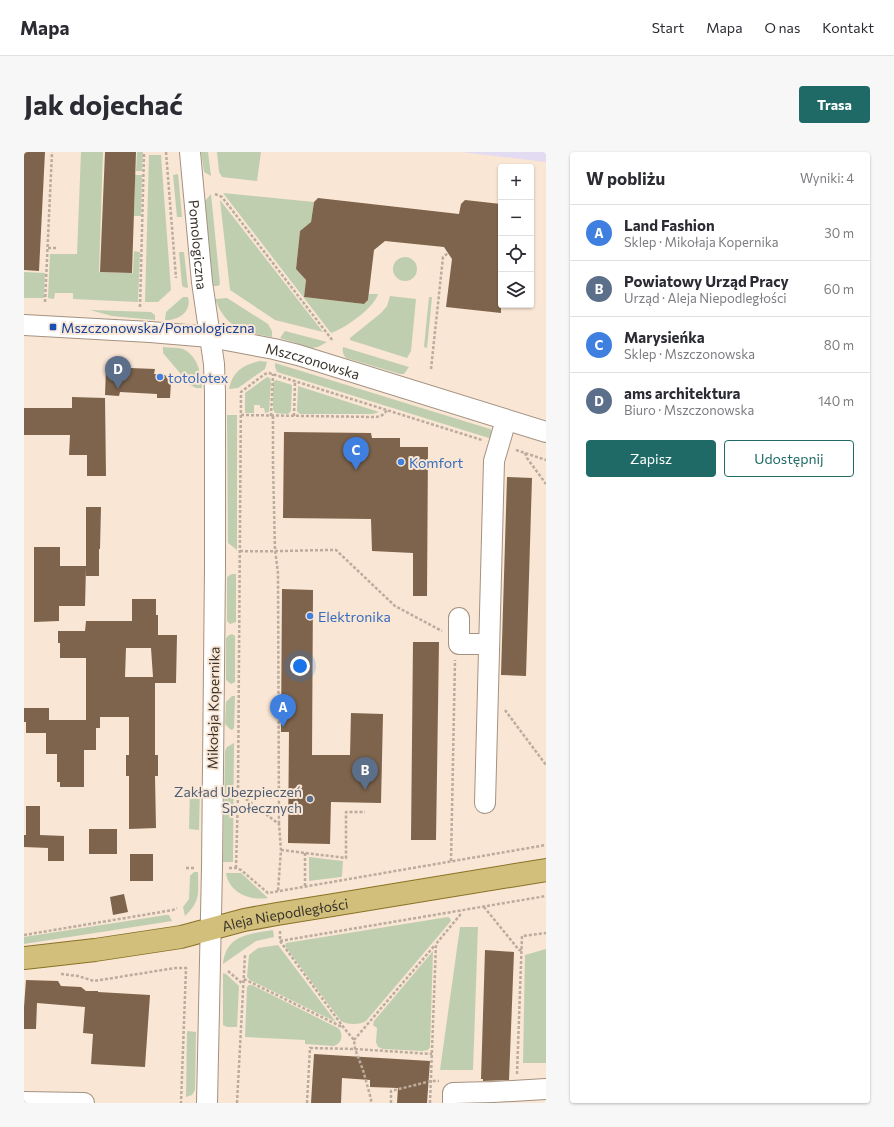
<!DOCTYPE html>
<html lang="pl">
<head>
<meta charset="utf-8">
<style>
  :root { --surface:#fff; --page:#f7f7f7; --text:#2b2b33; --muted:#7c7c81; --line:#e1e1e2; --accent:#1f6a66 }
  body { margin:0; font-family:Commissioner,sans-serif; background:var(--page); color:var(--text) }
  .controls { position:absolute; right:12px; top:12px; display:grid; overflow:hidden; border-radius:4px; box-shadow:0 1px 3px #0004 }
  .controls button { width:36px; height:36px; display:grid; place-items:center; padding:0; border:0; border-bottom:1px solid var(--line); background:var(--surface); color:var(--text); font:20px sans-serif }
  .you { position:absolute; left:276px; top:514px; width:14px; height:14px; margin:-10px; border:3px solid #fff; border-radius:50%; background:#1a73e8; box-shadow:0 0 0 6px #1a73e833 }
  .badge { display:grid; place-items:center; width:26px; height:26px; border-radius:50%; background:var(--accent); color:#fff; font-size:13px; font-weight:700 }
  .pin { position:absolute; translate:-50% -33px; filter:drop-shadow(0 1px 2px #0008) }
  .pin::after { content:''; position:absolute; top:21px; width:14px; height:12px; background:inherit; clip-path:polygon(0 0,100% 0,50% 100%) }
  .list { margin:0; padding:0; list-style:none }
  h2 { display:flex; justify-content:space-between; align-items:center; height:52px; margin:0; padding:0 16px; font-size:17px }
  h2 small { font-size:13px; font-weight:400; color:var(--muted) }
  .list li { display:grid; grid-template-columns:26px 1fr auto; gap:12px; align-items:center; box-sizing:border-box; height:56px; padding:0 16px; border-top:1px solid var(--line) }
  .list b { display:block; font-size:15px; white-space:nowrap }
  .list p { margin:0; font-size:13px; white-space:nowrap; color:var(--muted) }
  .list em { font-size:13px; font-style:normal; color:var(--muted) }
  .actions { display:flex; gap:8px; padding:12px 16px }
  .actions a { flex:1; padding:9px 0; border:1px solid var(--accent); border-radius:4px; text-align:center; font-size:14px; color:var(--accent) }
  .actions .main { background:var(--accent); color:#fff }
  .icon { flex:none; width:22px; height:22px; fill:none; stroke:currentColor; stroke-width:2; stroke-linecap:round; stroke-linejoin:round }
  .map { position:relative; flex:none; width:522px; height:951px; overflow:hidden; border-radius:4px }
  header { display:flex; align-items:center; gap:24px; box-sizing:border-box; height:56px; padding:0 20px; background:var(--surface); border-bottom:1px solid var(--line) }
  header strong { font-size:19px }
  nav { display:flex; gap:22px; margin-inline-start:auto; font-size:14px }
  .intro { display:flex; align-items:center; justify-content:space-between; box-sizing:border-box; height:96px; padding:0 24px }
  h1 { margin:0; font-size:28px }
  .button { padding:10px 18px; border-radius:4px; background:var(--accent); color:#fff; font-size:14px; font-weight:700 }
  main { display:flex; gap:24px; padding:0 24px }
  aside { flex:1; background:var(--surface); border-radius:4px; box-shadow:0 1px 3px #0004 }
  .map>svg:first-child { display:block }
</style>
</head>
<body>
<header>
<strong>Mapa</strong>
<nav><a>Start</a><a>Mapa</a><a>O nas</a><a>Kontakt</a></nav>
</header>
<div class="intro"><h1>Jak dojechać</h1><a class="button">Trasa</a></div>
<main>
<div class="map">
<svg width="522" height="951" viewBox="0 0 522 951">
  <rect width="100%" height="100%" fill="#f9e6d4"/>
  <path fill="#e3dbf1" d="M437 0H522V10Z"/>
  <path fill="#c0ceb0" d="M57 0H79L75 120 109 121 110 99 116 100 114 150 49 147V141H31L30 147 24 146 26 102H53Z
    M113 0H119L118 19H112Z
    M177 0H184L187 24 180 20Z
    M193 0H237L233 29 198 25 195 20Z
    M125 3H137L147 138 134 150H121Z
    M154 22 158 65H153L149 23Z
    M111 23H118L117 64H110Z
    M199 41 290 50 287 70 276 79 272 117 282 128 280 145 340 152 344 148 345 142H354C350 156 320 177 307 181Z
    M187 42 196 132 194 134H189L181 49Z
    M196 48 299 180 251 168 206 138Z
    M155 100H160L164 136 159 135 158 133Z
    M369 117a12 12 0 1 1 24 0a12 12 0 1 1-24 0Z
    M0 120 21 121 20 146H0Z
    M366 144 392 147 387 199 383 206 326 188V186L357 161 363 154Z
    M159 145H164C168 160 154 169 141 168L142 160Z
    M405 145H408L403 196 400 195Z
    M203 146 244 172 248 179V185C219 180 202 176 191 147Z
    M66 158 127 160 131 163V168L88 164Z
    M261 179 303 190 294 195 288 196 256 186Z
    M139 195C145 196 153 195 159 197 174 204 177 221 178 236H172L166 233 139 201Z
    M319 195 385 215 380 222H376L322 206C319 202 318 200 319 195Z
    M236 209 243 210 241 217 214 236 205 237C209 219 219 213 236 209Z
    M251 211 466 277 468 279V287L253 220 251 215Z
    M243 225 246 226 247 231 245 260 241 261 240 256H236V253H230V261H221V241Z
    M252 228 268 233 267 259 264 262 251 261 249 257V231L250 229Z
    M274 234 355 260 349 262H276L273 259Z
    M203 263H213V398L204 391Z
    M208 422H212V470L206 472 203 469V426L204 424Z
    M208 482 211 484V530L207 532 202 528V486L205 483Z
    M208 544H211L210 576 208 578 206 577 201 572 202 550Z
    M210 591 209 710H199L201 599 203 595Z
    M166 636H176L175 678 165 677Z
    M285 705 319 709 318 724 317 725 285 729Z
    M170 720H174C174 742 177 748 161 764L159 755 165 747 166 724Z
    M202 721H217L244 746C226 749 205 741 202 721Z
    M142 763H145L148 769 0 792V785Z
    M424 765 426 766 427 769 342 869C337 873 323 873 317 869L261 794 262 791Z
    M436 775H454L449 918H416Z
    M249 778 250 785 232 789 199 812C202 783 225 782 249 778Z
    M254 793 312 870 226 828 223 825 225 803 234 796Z
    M522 797V911H499L501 803Z
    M409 799 406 895 404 898 399 899 359 897 354 895 352 890 353 876 349 873 350 869Z
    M199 821 202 822 215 834 213 875H203L199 873Z
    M225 833H228L314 876C320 882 318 891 310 894L281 892V888L221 885 223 835Z
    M163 879 172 880 171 938 168 943 162 945Z"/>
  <path fill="#7e644c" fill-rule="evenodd" d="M0 0H21L15 119 0 118Z
    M81 0H112L108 121 76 120Z
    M294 46 435 62 437 52 441 48 477 52V161L422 155 428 107 420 95 361 89 350 98 344 148 340 152 280 145 282 128 272 117 276 79 287 70 290 50Z
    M82 215 131 217 130 222 141 223 147 230 146 246H133V242L96 240 95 244 81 243Z
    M48 245 81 246 82 324H63V303H45L46 283H0V256H48Z
    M260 280 347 281 348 286H376V295H404L403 444H389V401L348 399 347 367 259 366Z
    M483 325 508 326 502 524 477 523Z
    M62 355H77L76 397H75V424H62V415L61 454H35V469L10 470V395H36V414H62Z
    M258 437 289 438 288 603H326L327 561 359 562 357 651 307 650 306 692 264 691 265 580H257Z
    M108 447H132V463H134V483H153L152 531H131V603H134V624H131L132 676 105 677V624H102V603H105V565H76V576H72V598H60V635H36V630H33V602H22V581H2V570H0V556H25V568H62V506H36V491H34V479H61L62 469H108ZM102 496H127L129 525H101Z
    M389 490H415L412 688H387Z
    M2 654H16V683L40 684V709H24V696L0 695V683H2Z
    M65 677H93V702H65Z
    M106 702H129V729H106Z
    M100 742 104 760 89 763 86 745Z
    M461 798 490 800 485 928 459 929V927H457Z
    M2 828 34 829 37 834 57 835 62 839H74V840L126 843 121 915 67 912 69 882 59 881 61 855 13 851 12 877H0V855Z
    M290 902 406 909 403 951H373L374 936 346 935V928L318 926 317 951H287Z"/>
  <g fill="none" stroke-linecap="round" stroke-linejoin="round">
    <defs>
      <g id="minor">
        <path id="s1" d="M166 0 178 130 190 212 191 240V415L188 716 183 951"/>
        <path id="s2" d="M0 173 126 180 186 185 250 197 274 203 522 280"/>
        <path d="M435 466V492H465"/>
        <path d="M461 651 470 309 482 268"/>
        <path d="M0 950 60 951"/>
        <path d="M429 951V941L469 940 522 937"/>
      </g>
      <g id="major">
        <path id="s3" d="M0 806 71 798 157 785 220 768 253 762 309 753 522 718"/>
      </g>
    </defs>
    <use href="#minor" stroke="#a49281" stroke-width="22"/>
    <use href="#major" stroke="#897226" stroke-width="24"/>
    <path stroke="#bbac9d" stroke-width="2.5" stroke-dasharray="3 2" stroke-linecap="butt" d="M142 0 152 126
      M191 42 198 45 309 189
      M24 96H33
      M21 150 28 0
      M116 155 120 0
      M407 217 419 105 424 101
      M217 263 350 265C356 265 360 263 363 258
      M247 264 249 222
      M249 264V313L251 398 254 421 255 672
      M270 264 271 230
      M492 298 522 308
      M501 301 503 306 522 332
      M216 399C248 400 280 398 312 398L371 454 418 479
      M481 558 522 613
      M214 641 255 672 257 698 254 739
      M257 698 322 706V660H341
      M427 709 431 508
      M162 716H170
      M205 716H212L217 718 244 741 522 693
      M212 716 214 641 217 240 241 222 245 221 458 288
      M281 734V701
      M460 755 495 798H498
      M256 779V789L320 876 330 888 331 897 339 918 347 947V951
      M0 783 149 758 153 756
      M256 789 522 744
      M204 819 219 832
      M37 822 54 824 70 829 151 816H162L157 951
      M220 827 318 875
      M330 888 411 793
      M493 922 498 784 522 781
      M213 951 221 802
      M283 951 286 896 331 897 408 902
      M367 951V939L407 929H415
      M406 951 412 792 436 763V759"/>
    <use href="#minor" stroke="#fff" stroke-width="20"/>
    <use href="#major" stroke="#d2bf7b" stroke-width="22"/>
  </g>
  <rect fill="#1a4fb4" stroke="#f9e6d4" stroke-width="1.5" x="25" y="171" width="8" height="8" rx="2"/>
  <g fill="#3f7fe0" stroke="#f9e6d4" stroke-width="1.5">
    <circle cx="136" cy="225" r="4"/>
    <circle cx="377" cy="310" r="4"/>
    <circle cx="286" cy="464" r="4"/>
  </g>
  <circle fill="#5c6f8a" stroke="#f9e6d4" stroke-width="1.5" cx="286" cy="647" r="4"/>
  <g text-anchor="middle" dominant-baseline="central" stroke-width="4" stroke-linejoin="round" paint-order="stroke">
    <g font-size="14" fill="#39322b" stroke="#f9e6d4">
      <text stroke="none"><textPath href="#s1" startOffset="93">Pomologiczna</textPath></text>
      <text stroke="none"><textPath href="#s2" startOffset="292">Mszczonowska</textPath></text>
      <text transform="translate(189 556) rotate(-89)">Mikołaja Kopernika</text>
      <text stroke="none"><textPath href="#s3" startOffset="265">Aleja Niepodległości</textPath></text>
    </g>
    <g font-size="14" fill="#164399" stroke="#f9e6d4" text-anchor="start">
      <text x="37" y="175">Mszczonowska/Pomologiczna</text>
    </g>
    <g font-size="14" fill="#366cbe" stroke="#f9e6d4" text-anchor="start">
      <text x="144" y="225">totolotex</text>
      <text x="385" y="310">Komfort</text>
      <text x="294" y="464">Elektronika</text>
    </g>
    <g font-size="14" fill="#4e5e75" stroke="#f9e6d4" text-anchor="end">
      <text x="278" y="639">Zakład Ubezpieczeń<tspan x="278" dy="16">Społecznych</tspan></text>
    </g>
  </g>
</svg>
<div class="controls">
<button>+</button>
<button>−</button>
<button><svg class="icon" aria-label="locate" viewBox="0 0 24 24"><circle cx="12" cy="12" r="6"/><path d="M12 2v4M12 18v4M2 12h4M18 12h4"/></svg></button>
<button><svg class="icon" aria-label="layers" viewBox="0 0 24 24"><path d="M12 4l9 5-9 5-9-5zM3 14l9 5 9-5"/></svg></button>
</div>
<div class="you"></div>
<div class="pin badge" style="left:259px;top:575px;background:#3f7fe0">A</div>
<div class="pin badge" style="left:341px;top:638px;background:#5c6f8a">B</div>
<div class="pin badge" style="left:332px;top:318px;background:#3f7fe0">C</div>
<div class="pin badge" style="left:94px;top:237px;background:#5c6f8a">D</div>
</div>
<aside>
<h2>W pobliżu<small>Wyniki: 4</small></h2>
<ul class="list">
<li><span class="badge" style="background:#3f7fe0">A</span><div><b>Land Fashion</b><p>Sklep · Mikołaja Kopernika</p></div><em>30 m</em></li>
<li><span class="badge" style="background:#5c6f8a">B</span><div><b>Powiatowy Urząd Pracy</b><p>Urząd · Aleja Niepodległości</p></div><em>60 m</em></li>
<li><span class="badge" style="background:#3f7fe0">C</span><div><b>Marysieńka</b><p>Sklep · Mszczonowska</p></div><em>80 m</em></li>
<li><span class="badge" style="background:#5c6f8a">D</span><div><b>ams architektura</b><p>Biuro · Mszczonowska</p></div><em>140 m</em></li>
</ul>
<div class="actions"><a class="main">Zapisz</a><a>Udostępnij</a></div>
</aside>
</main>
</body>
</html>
